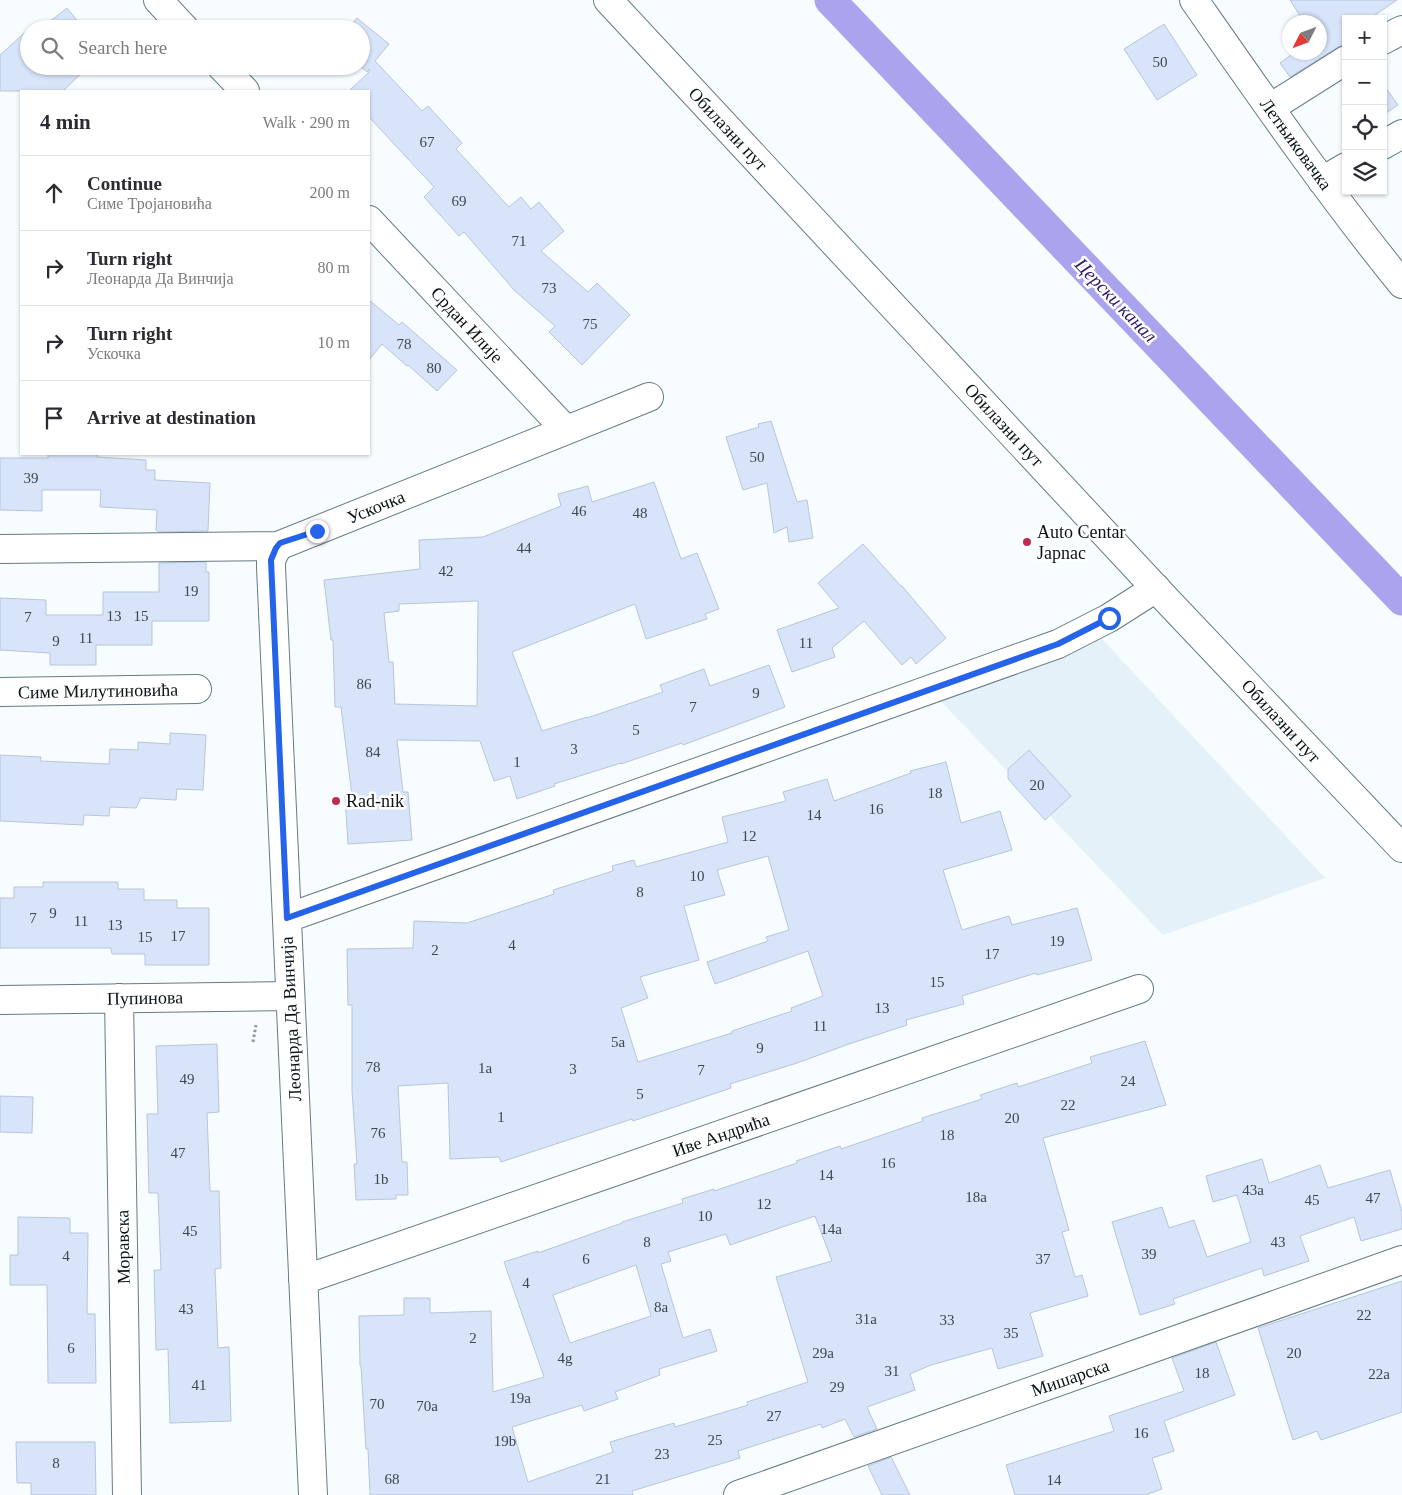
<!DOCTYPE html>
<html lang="en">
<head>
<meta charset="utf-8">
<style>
  :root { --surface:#fff; --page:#f2f2f3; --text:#2b2b33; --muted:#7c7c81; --line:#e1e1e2 }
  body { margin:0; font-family:Georgia,serif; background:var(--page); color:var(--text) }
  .controls { position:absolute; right:15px; top:15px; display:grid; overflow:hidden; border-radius:0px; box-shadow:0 1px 4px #0004 }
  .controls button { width:45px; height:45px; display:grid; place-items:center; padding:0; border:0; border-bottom:1px solid var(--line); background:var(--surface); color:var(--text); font:25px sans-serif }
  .compass { position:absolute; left:1282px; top:15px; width:45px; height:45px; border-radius:50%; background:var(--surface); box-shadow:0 1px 4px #0004; rotate:228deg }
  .stop { position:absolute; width:15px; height:15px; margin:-11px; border:4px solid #2563eb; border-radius:50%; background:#fff }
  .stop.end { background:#2563eb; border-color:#fff; box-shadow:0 1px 5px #0008 }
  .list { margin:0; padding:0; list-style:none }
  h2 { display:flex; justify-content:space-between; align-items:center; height:65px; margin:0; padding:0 20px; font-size:21px }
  h2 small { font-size:16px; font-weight:400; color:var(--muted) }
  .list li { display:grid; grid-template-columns:32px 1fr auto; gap:15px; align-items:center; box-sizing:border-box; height:75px; padding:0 20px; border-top:1px solid var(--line) }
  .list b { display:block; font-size:19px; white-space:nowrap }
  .list p { margin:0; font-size:16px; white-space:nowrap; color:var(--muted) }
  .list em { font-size:16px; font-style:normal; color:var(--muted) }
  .icon { flex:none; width:28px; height:28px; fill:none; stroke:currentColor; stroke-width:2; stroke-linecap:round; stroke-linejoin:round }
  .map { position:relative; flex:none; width:1402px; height:1495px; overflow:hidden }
  .search { position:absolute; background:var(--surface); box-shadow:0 1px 4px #0004; left:20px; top:20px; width:350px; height:55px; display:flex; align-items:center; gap:12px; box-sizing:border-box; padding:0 18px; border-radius:28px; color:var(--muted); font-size:19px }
  .panel { position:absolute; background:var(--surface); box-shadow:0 1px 4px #0004; left:20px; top:90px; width:350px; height:365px; border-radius:0px }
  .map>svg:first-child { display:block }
</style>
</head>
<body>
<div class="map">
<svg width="1402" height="1495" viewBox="0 0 1402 1495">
  <rect width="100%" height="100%" fill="#f7fcfe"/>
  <path fill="#e5f1f8" d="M1102 639 1325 878 1163 935 938 698Z"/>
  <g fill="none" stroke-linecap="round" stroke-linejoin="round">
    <path stroke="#a9a4ed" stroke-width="31" d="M830 0 1402 600"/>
  </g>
  <path fill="#d7e4f9" stroke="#b8c5d9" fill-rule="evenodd" d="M1290 0H1397L1369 19H1346V44L1338 47 1290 77 1280 63 1295 52H1320V22H1304Z
    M67 8 84 29H40Z
    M357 18 389 44 375 61 422 111 428 106 462 143 456 149 509 207 521 197 531 209 539 202 564 231 541 251 588 292 597 283 630 315 582 365 549 332 555 326 514 290 464 232 459 236 424 197 434 187 369 117V91H349L369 72V69L367 72 360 66 361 29H348Z
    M1164 24 1197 75 1157 100 1124 49Z
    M29 29V66H89L63 91H0V55Z
    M1383 84 1398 105 1383 115Z
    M369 300 399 325 402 322 457 370 437 391 408 365 407 366 382 344 369 360Z
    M771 421 797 502 807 500 813 538 789 542 787 527 774 533 767 483 743 490 726 437 759 427 758 424Z
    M48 454H97V457L146 460V470H155V480L210 483 208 531 159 532 156 530 157 510 100 507 101 490H42V511L0 510V458H48Z
    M654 482 681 559 697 553 719 609 705 614 707 619 646 639 635 604 512 652 542 731 587 717V718L663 692 660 685 704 669 710 686 769 665 785 707 683 745 682 743 621 764V763L554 784 555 786 517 799 510 776 494 781 480 741 397 740 403 792H408L412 840 348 844 345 796H352L341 707H335L333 640H331L324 580 420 569 419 540 483 537 561 506 558 494 588 486 592 502ZM478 601 477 706 395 704 393 662H389L384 613 399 611V604Z
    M863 544 901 586H902L946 638 916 664 911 657 902 665 864 621 832 648 835 657 792 672 777 630 839 608 818 583Z
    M206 562V572H209V621H152V645H96V665H50V653L0 650V598L46 600V615H103V592H159V563Z
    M170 733 206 735 203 790 177 789 176 800 141 798 136 808 110 807 109 816 84 815 83 825 0 821V755L41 757 40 761 109 764 110 749 138 750V742L170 744Z
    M1029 750 1071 796 1045 820 1008 779V769Z
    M946 762 961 823 1000 811 1012 850 943 870 962 930 1009 916 1012 925 1077 908 1092 960 1037 975 1036 973 962 996 964 1004 906 1020 907 1025 849 1044 797 1063 730 1084 731 1088 633 1121 632 1119 501 1162 499 1157 450 1159 448 1083 398 1086 402 1162H407L408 1195H396V1199L356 1200 354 1164H357L352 1091V1005H348L347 949 413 948 414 921 467 923 554 894 553 890 613 871 612 866 634 860 636 867 728 842 722 817 786 801 783 792 827 779 834 801 911 773 910 771ZM768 856 789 930 766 937 768 941 707 962 715 984 808 951 823 996 791 1008 792 1011 732 1031V1033L638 1062 621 1008 648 998 640 977 699 960 684 906 725 895 717 870Z
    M43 882H118V889H144V900H177V908H209V965H145V954H112L111 948H0V898H14V887H43Z
    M1145 1041 1166 1105 1043 1138 1069 1230 1062 1232 1075 1277 1082 1275 1088 1296 1030 1313 1043 1356 998 1369 992 1348 931 1365 910 1374 915 1390 867 1407 877 1429 854 1437 845 1419 822 1428 821 1424 738 1451 740 1458 632 1491 633 1495H370L368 1449H366L361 1366H360L359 1316 404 1315V1298H430V1313L491 1311 493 1392 544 1377 504 1262 538 1251V1253L622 1223V1222L683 1203 682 1199 714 1189V1191L797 1163 796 1161 840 1146 841 1149 923 1121 922 1118 982 1099 980 1095 1017 1083 1018 1087 1092 1063 1090 1057ZM815 1216 832 1261 776 1277 808 1382 747 1402 748 1405 675 1427 674 1423 610 1442 613 1452 528 1482 512 1427 582 1405 584 1411 618 1399 615 1392 660 1375 659 1369 717 1351 710 1329 683 1338 661 1264 671 1261 668 1252 726 1234 730 1245ZM636 1265 651 1316 570 1343 553 1295Z
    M217 1044 219 1112 207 1113 210 1191H219L221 1268 215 1269 218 1348 229 1347 231 1421 170 1423 168 1349 156 1350 154 1270H161L158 1193H149L147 1114H158L156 1046Z
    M0 1096 33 1097 32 1133 0 1132Z
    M1262 1159 1269 1183 1320 1165 1328 1188 1390 1170 1402 1212V1229L1361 1241 1354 1217 1300 1236 1309 1261 1264 1276 1262 1268 1173 1299 1175 1304 1140 1315 1112 1222 1162 1207 1169 1228 1194 1220 1207 1257 1251 1242 1237 1195 1213 1202 1206 1176Z
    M18 1217 70 1218V1233H88L87 1314H95L96 1383H48L47 1285H10V1255H18Z
    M1402 1281V1412L1321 1440 1317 1431 1293 1440 1258 1328Z
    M1216 1342 1235 1395 1164 1421 1174 1451 1152 1458 1162 1489 1145 1495H1015L1006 1465 1114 1431 1109 1416 1184 1391 1172 1358Z
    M16 1442H95L96 1495H31V1483H17Z
    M891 1457 910 1495H882L868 1466Z"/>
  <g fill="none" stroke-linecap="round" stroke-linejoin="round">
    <defs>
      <path id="street" d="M158 0 185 29
        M1194 0C1261 96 1328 193 1402 284
        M1383 40 1402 30
        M221 66 245 91
        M1270 108 1346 60
        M1383 145 1402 134
        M1322 181 1346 167
        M369 220 566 430
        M278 546 271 560V567L313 1495
        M0 549 278 546 649 397
        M0 692 197 689
        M287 918 1058 644 1109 618 1156 588
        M119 998 127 1495
        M0 1000 290 996
        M303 1280 1139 989
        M738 1495 1402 1260"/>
      <path id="primary" d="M608 0 1162 595 1402 848"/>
    </defs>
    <use href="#street" stroke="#657b87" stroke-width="30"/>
    <use href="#primary" stroke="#657b87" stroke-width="30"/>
    <path stroke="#91989b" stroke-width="3" stroke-dasharray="2.5 2.5" stroke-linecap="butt" d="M253 1042 256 1025"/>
    <use href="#street" stroke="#fff" stroke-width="28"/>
    <use href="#primary" stroke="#fff" stroke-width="28"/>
  </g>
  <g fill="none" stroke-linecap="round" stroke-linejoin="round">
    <path stroke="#2563eb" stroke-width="6" d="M317 531 280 543 276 548 271 560 287 918 1058 644 1109 618"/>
  </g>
  <g fill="#bd2d51" stroke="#fff" stroke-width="2">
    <circle cx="1027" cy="542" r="5"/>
    <circle cx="336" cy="801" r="5"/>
  </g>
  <g text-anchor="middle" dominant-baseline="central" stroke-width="5" stroke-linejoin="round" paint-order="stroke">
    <g font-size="15" fill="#3d4750">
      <text x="1160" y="62">50</text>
      <text x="427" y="142">67</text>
      <text x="459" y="201">69</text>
      <text x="519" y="241">71</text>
      <text x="549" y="288">73</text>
      <text x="590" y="324">75</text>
      <text x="404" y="344">78</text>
      <text x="434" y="368">80</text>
      <text x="757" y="457">50</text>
      <text x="31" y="478">39</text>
      <text x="579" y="511">46</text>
      <text x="640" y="513">48</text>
      <text x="524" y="548">44</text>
      <text x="446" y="571">42</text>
      <text x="191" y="591">19</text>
      <text x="114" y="616">13</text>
      <text x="141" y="616">15</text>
      <text x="28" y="617">7</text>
      <text x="86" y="638">11</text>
      <text x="56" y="641">9</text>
      <text x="806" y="643">11</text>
      <text x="364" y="684">86</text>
      <text x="756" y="693">9</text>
      <text x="693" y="707">7</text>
      <text x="636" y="730">5</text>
      <text x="574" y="749">3</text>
      <text x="373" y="752">84</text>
      <text x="517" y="762">1</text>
      <text x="1037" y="785">20</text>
      <text x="935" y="793">18</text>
      <text x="876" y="809">16</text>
      <text x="814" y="815">14</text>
      <text x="749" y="836">12</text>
      <text x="697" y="876">10</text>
      <text x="640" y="892">8</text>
      <text x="53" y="913">9</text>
      <text x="33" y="918">7</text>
      <text x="81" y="921">11</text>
      <text x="115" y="925">13</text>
      <text x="178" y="936">17</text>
      <text x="145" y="937">15</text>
      <text x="1057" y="941">19</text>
      <text x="512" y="945">4</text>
      <text x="435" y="950">2</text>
      <text x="992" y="954">17</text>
      <text x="937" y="982">15</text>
      <text x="882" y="1008">13</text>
      <text x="820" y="1026">11</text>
      <text x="618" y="1042">5a</text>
      <text x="760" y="1048">9</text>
      <text x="373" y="1067">78</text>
      <text x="485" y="1068">1a</text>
      <text x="573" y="1069">3</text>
      <text x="701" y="1070">7</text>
      <text x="187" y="1079">49</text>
      <text x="1128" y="1081">24</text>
      <text x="640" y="1094">5</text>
      <text x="1068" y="1105">22</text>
      <text x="501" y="1117">1</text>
      <text x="1012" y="1118">20</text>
      <text x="378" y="1133">76</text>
      <text x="947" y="1135">18</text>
      <text x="178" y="1153">47</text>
      <text x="888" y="1163">16</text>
      <text x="826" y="1175">14</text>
      <text x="381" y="1179">1b</text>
      <text x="1253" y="1190">43a</text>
      <text x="976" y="1197">18a</text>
      <text x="1373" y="1198">47</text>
      <text x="1312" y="1200">45</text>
      <text x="764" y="1204">12</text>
      <text x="705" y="1216">10</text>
      <text x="831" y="1229">14a</text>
      <text x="190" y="1231">45</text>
      <text x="647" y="1242">8</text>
      <text x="1278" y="1242">43</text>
      <text x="1149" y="1254">39</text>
      <text x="66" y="1256">4</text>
      <text x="586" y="1259">6</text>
      <text x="1043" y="1259">37</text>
      <text x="526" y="1283">4</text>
      <text x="661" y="1307">8a</text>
      <text x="186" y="1309">43</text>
      <text x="1364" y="1315">22</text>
      <text x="866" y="1319">31a</text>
      <text x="947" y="1320">33</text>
      <text x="1011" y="1333">35</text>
      <text x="473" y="1338">2</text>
      <text x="71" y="1348">6</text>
      <text x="823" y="1353">29a</text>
      <text x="1294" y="1353">20</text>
      <text x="565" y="1358">4g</text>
      <text x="892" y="1371">31</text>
      <text x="1202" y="1373">18</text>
      <text x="1379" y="1374">22a</text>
      <text x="199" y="1385">41</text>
      <text x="837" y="1387">29</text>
      <text x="520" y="1398">19a</text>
      <text x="377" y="1404">70</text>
      <text x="427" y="1406">70a</text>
      <text x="774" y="1416">27</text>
      <text x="1141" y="1433">16</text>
      <text x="715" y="1440">25</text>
      <text x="505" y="1441">19b</text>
      <text x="662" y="1454">23</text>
      <text x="56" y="1463">8</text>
      <text x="392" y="1479">68</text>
      <text x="603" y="1479">21</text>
      <text x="1054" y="1480">14</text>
    </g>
    <g font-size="18" fill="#0a1317" stroke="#fff">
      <text transform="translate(728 129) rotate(47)">Обилазни пут</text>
      <text transform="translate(1296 144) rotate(54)">Летњиковачка</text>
      <text transform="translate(467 325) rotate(47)">Срдан Илије</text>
      <text transform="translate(1004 425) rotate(47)">Обилазни пут</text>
      <text transform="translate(376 507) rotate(-22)">Ускочка</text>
      <text transform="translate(98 691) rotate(-1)">Симе Милутиновића</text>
      <text transform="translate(1281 721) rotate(47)">Обилазни пут</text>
      <text transform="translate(145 998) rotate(-1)">Пупинова</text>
      <text transform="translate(291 1019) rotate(-93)">Леонарда Да Винчија</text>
      <text transform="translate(721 1135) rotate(-19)">Иве Андрића</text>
      <text transform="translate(123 1247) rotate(-91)">Моравска</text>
      <text transform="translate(1070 1378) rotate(-19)">Мишарска</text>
    </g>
    <g font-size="18" fill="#0a1317" stroke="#fff" text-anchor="start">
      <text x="1037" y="532">Auto Centar<tspan x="1037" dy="21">Japnac</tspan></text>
      <text x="346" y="801">Rad-nik</text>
    </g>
    <g font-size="19" font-style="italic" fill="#2d186b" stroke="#fff">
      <text transform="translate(1116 300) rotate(46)">Церски канал</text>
    </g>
  </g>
</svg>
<div class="controls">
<button>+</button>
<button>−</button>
<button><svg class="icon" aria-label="locate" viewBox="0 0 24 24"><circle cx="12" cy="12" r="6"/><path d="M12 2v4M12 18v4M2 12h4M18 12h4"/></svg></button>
<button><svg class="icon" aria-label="layers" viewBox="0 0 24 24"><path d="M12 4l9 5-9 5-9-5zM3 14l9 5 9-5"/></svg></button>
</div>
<svg class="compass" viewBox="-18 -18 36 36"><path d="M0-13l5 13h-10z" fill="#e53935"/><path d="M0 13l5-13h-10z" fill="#7c7c81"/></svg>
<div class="stop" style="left:1109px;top:618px"></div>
<div class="stop end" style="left:317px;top:531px"></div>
<div class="search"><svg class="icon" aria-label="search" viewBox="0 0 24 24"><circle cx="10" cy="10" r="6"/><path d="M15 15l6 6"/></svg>Search here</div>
<section class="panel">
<h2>4 min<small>Walk · 290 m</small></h2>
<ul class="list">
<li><svg class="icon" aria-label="ahead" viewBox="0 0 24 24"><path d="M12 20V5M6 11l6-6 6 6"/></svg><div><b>Continue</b><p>Симе Тројановића</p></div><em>200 m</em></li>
<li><svg class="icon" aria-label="right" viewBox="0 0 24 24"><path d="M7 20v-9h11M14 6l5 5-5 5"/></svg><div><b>Turn right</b><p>Леонарда Да Винчија</p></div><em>80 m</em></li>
<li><svg class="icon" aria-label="right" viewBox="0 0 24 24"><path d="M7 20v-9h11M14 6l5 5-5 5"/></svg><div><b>Turn right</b><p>Ускочка</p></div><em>10 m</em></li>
<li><svg class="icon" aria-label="arrive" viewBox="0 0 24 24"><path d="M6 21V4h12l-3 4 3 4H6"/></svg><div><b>Arrive at destination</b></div></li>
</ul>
</section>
</div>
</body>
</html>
